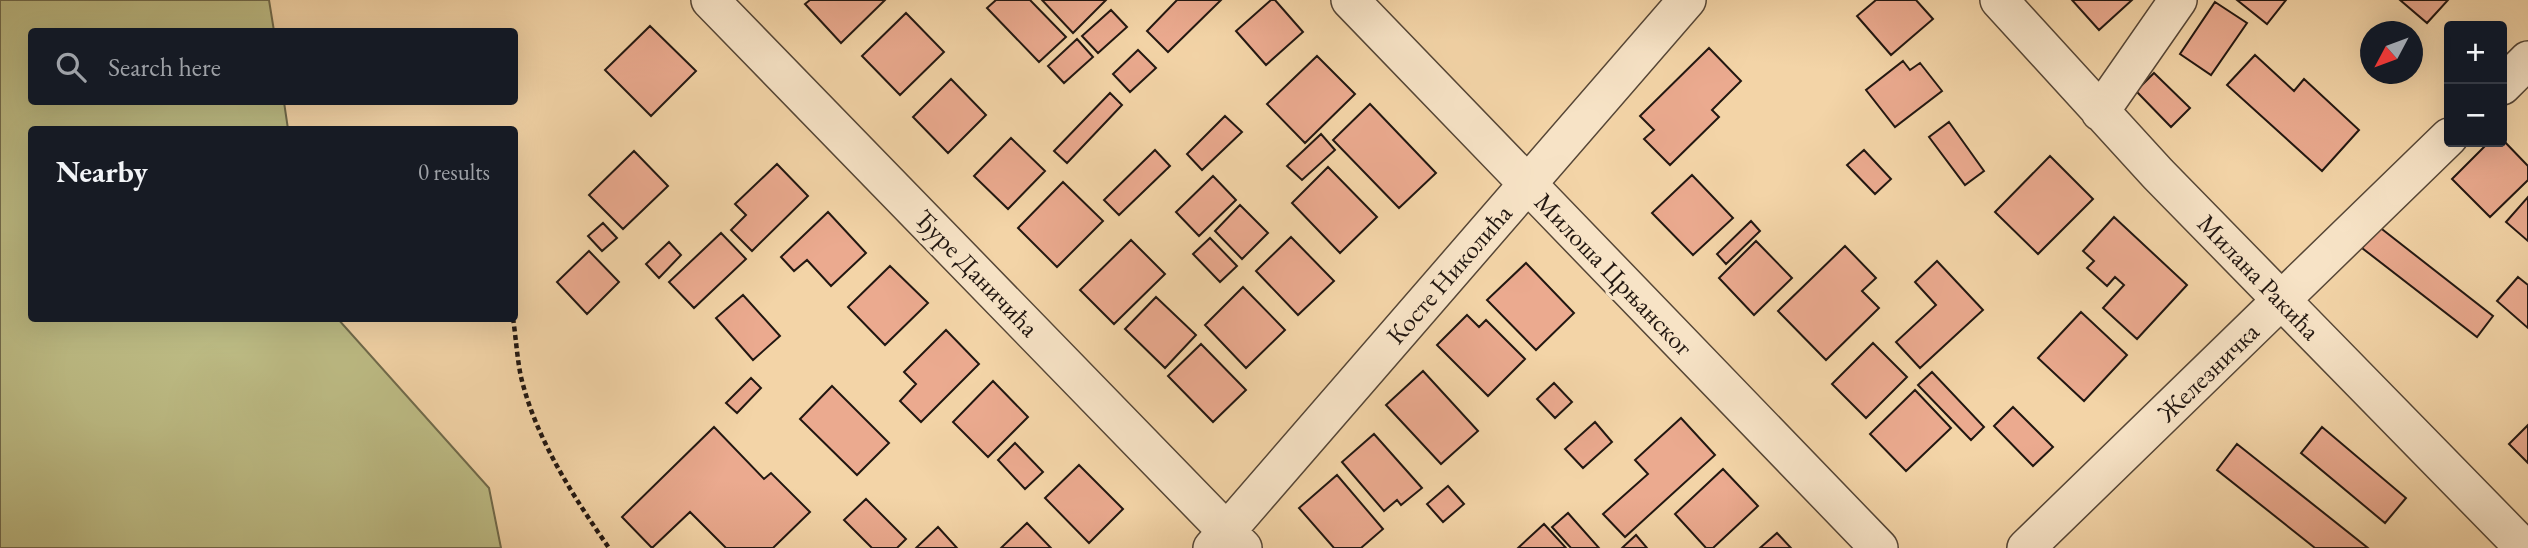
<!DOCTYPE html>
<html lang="en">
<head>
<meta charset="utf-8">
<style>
  :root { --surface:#171b24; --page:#242831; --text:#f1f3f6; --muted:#9ea1a6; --line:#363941 }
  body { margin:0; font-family:"EB Garamond",serif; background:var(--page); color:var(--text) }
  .controls { position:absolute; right:21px; top:21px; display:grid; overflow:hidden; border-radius:7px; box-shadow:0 7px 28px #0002 }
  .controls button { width:63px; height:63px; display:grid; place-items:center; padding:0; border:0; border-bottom:2px solid var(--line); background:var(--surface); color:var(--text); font:35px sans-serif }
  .compass { position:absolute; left:2360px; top:21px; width:63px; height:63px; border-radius:50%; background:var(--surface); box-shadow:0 7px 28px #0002; rotate:229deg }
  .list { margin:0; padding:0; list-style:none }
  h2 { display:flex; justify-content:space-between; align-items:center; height:91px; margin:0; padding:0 28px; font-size:30px }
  h2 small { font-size:23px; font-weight:400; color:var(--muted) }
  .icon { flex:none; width:38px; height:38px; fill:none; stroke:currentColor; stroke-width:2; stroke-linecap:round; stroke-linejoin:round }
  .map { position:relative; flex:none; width:2528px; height:548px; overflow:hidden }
  .search { position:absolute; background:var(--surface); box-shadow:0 7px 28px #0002; left:28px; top:28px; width:490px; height:77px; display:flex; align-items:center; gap:18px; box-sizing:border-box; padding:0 24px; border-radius:7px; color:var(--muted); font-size:26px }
  .panel { position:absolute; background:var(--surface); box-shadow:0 7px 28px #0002; left:28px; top:126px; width:490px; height:196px; border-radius:7px }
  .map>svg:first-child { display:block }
</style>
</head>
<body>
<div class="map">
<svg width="2528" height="548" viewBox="0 0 2528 548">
  <rect width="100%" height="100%" fill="#f3d4a7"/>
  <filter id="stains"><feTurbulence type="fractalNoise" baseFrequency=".00286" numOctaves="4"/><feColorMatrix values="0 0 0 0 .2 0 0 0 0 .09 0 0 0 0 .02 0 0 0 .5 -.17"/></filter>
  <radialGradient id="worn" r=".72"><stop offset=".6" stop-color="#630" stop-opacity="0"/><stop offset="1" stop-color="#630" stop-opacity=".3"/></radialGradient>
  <path fill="#bdbc85" stroke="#706a4b" stroke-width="2" d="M0 0H269L274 31 32 32V102H284L288 129 32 130V318L338 319 489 488 501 548H0Z"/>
  <path fill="#ebaa8f" stroke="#221711" stroke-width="2" d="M810 0H885L841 43 805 4Z
    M996 0H1030L1066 37 1039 62 987 8Z
    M1042 0H1106L1073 33Z
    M1221 0 1168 52 1147 31 1177 0Z
    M1271 0H1275L1303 32 1266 65 1236 31Z
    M1876 0H1916L1933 19 1891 55 1857 16Z
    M2072 0H2132L2099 30Z
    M2237 0H2286L2267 24Z
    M2400 0H2448L2427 23Z
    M2215 2 2247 23 2211 75 2180 54Z
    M1111 10 1127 27 1098 53 1082 36Z
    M906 13 944 52 900 95 862 56Z
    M650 26 696 71 651 116 605 70Z
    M1077 39 1093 57 1064 83 1048 66Z
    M1709 48 1741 81 1712 110 1719 117 1670 165 1644 139 1654 130 1640 116Z
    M1138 50 1156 68 1130 92 1113 74Z
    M2255 55 2294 91 2304 79 2359 130 2322 171 2227 85Z
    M1317 56 1355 94 1305 143 1267 104Z
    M1903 61 1910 70 1920 63 1942 91 1895 127 1866 90Z
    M2154 73 2190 108 2171 127 2136 91Z
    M951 79 986 115 948 153 913 117Z
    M1110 93 1122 105 1067 163 1054 151Z
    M1370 104 1436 173 1399 208 1333 140Z
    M1225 116 1242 132 1202 170 1187 154Z
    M1949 122 1984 171 1965 185 1929 137Z
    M1321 134 1335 150 1302 180 1287 166Z
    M1011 138 1045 171 1008 209 974 176Z
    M2502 139 2528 166V180L2490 217 2452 179 2489 142H2502Z
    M1155 150 1170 166 1119 215 1104 200Z
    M1864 150 1891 179 1875 194 1847 165Z
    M634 151 668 186 623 229 589 195Z
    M2050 156 2093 199 2038 254 1995 212Z
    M777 164 808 196 752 251 731 230 746 215 735 204Z
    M1328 167 1377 217 1340 253 1292 203Z
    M1692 175 1733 218 1693 255 1652 213Z
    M1213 176 1236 200 1199 236 1176 212Z
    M1063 182 1103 221 1057 267 1018 228Z
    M2528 197V241L2506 222Z
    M1240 205 1268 233 1242 259 1215 231Z
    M828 212 866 253 831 286 807 260 794 271 781 257Z
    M2114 217 2187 285 2137 339 2103 308 2124 285 2115 277 2107 286 2087 268 2094 261 2083 251Z
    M1751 221 1760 231 1726 264 1717 254Z
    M603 223 617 238 602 251 588 236Z
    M2378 226 2493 316 2477 337 2362 248Z
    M721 233 746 259 694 308 669 282Z
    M1291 237 1334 281 1298 315 1256 271Z
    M1210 238 1237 266 1220 282 1193 254Z
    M1131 240 1165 274 1114 324 1080 290Z
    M1756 241 1792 278 1754 315 1719 278Z
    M669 242 681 255 659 278 646 264Z
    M1845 246 1876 278 1862 291 1879 308 1826 360 1778 311Z
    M589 251 619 282 587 314 557 282Z
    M1937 261 1983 310 1920 368 1896 342 1936 305 1915 282Z
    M1526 263 1574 313 1536 350 1487 300Z
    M890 266 928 303 885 345 848 307Z
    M2518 277 2528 285V328L2497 301Z
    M1243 287 1285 330 1246 368 1205 325Z
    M743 295 780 336 753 360 716 318Z
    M1156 297 1196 335 1165 368 1125 329Z
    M2081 312 2127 355 2084 401 2038 358Z
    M1467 315 1479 327 1486 320 1525 359 1488 396 1437 345Z
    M946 330 979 364 921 422 900 401 916 384 904 372Z
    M1873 343 1907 377 1866 418 1832 384Z
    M1201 344 1246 390 1213 422 1168 376Z
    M1423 371 1478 431 1441 464 1386 405Z
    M1932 372 1984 427 1971 440 1918 385Z
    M751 378 761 388 737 413 726 403Z
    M993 381 1028 417 988 457 953 422Z
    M1554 383 1572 402 1555 418 1537 399Z
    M832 386 889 443 857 475 800 419Z
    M1915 390 1951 428 1906 471 1870 434Z
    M2013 407 2053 447 2033 466 1994 426Z
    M1681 418 1715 455 1625 537 1603 514 1648 474 1635 460Z
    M1595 422 1612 442 1583 468 1565 449Z
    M2528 425V463L2509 444Z
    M714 427 764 479 771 473 810 512 773 548H726L690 512 652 548 622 517Z
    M2322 427 2406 498 2385 523 2301 453Z
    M1374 434 1422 488 1401 505 1397 500 1384 511 1342 462Z
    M1015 443 1043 472 1025 489 998 460Z
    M2237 444 2368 548H2315L2217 470Z
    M1079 465 1123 509 1089 543 1045 498Z
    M1723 469 1758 506 1713 548H1706L1675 514Z
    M1337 475 1383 529 1361 548H1334L1299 508Z
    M1448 486 1464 504 1443 522 1427 504Z
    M866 499 906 539 897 548H872L844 520Z
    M1568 513 1599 548H1571L1552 527Z
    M1027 523 1051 548H1001Z
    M1544 524 1566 548H1518Z
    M938 527 957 548H916Z
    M1777 533 1791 548H1760Z
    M1636 535 1647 548H1622Z"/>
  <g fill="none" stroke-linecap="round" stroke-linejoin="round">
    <defs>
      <path id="minor" d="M710 0 1243 548
        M1350 0 1879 548
        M1999 0 2158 174 2524 548
        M2502 86 2528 60
        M2100 112 2178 0
        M1212 548 1687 0
        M2026 548 2449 137"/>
    </defs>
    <use href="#minor" stroke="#564636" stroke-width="40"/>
    <path stroke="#221711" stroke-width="4.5" stroke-dasharray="5 3.5" stroke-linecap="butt" d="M513 318C516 338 517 358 521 377 536 439 573 496 609 548"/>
    <use href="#minor" stroke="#f7e3c6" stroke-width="37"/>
  </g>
  <g text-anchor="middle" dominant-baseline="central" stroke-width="7" stroke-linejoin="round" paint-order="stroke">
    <g font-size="26" fill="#221711" stroke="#f7e3c6">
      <text transform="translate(977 273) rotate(46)">Ђуре Даничића</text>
      <text transform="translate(1449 274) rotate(-49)">Косте Николића</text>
      <text transform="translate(1614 274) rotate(46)">Милоша Црњанског</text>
      <text transform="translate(2259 277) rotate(46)">Милана Ракића</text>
      <text transform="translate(2208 372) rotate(-44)">Железничка</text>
    </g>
  </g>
  <rect width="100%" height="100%" filter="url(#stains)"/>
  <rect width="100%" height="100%" fill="url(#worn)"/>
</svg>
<div class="controls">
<button>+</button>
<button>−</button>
</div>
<svg class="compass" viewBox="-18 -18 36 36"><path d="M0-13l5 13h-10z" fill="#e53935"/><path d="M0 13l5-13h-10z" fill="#9ea1a6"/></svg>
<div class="search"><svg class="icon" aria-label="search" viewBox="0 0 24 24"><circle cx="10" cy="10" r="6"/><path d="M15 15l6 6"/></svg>Search here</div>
<section class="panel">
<h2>Nearby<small>0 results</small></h2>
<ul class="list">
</ul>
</section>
</div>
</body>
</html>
